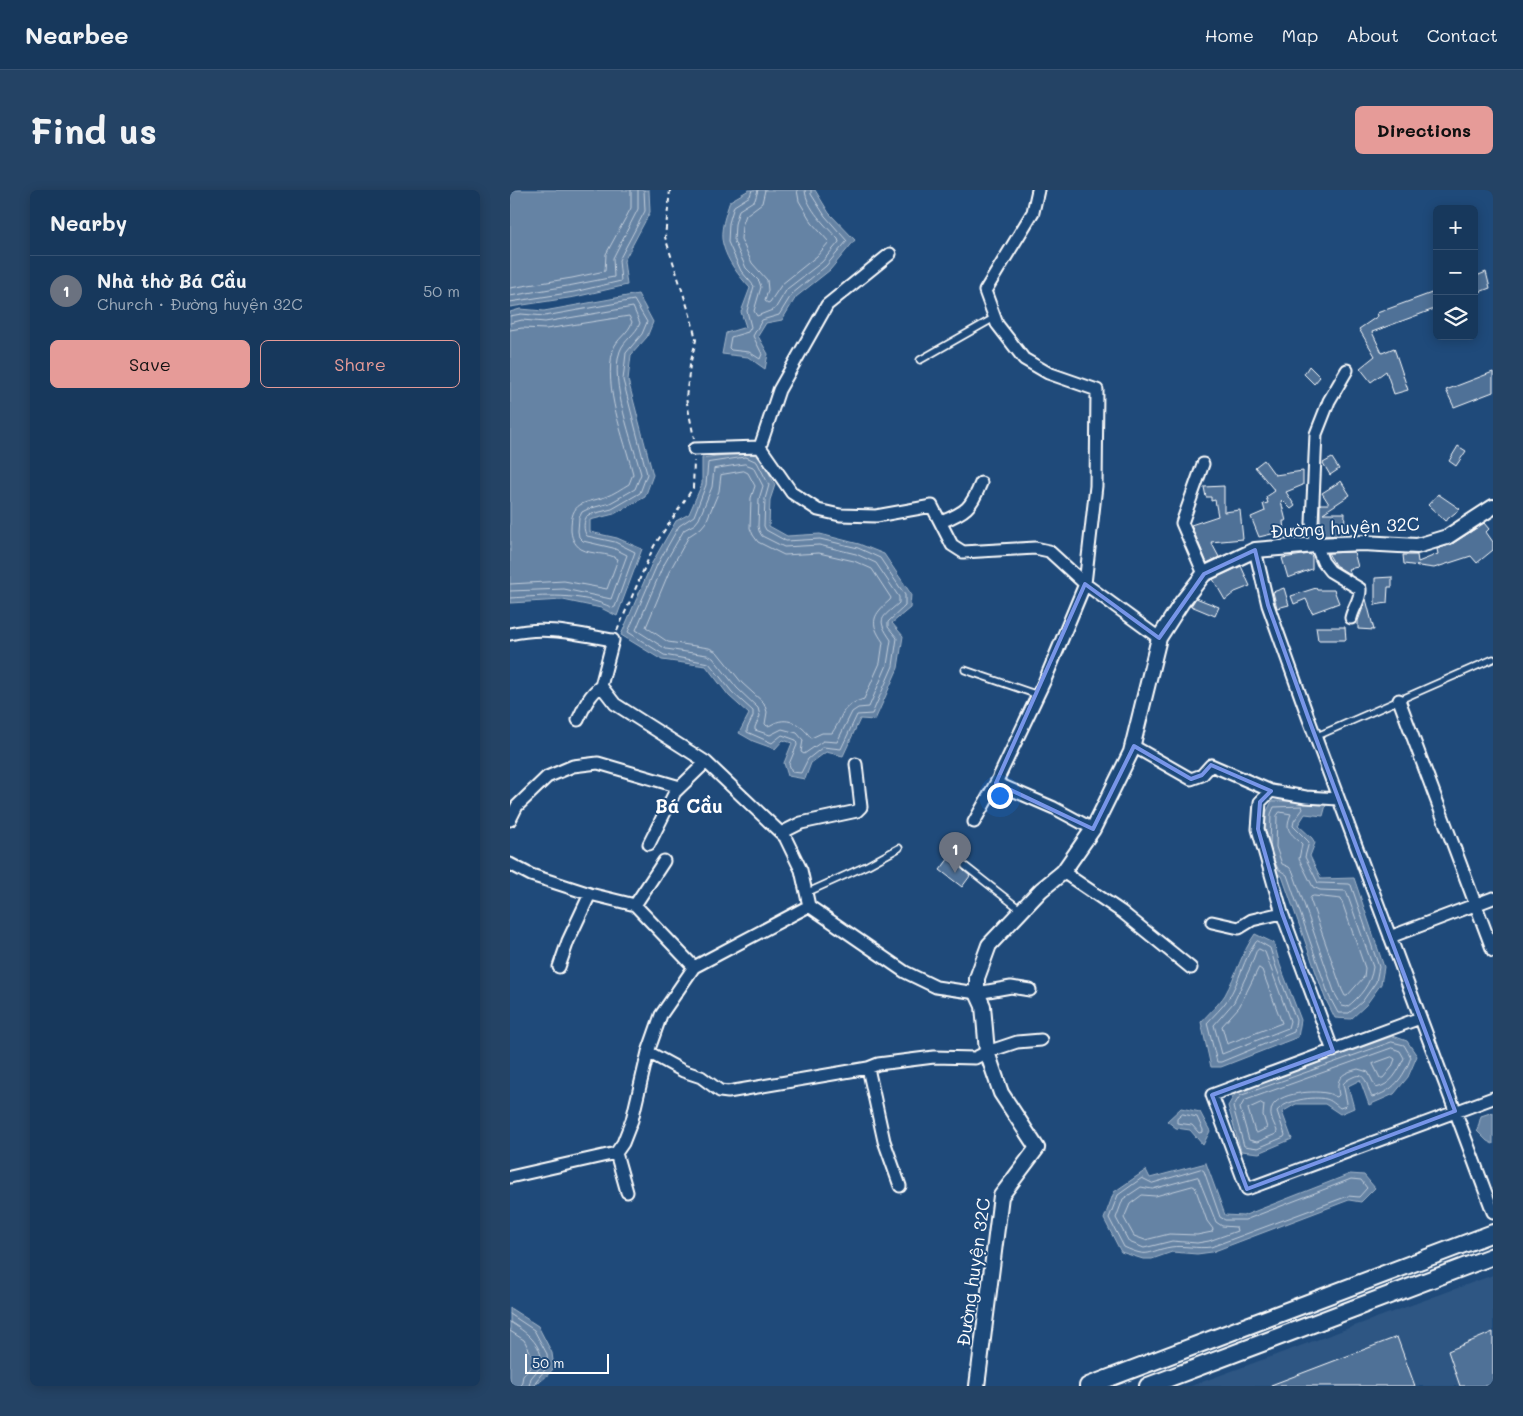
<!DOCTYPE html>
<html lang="en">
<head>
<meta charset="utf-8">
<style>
  :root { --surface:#17385c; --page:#244365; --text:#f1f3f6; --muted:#9eacbb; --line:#365272; --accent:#e69b98 }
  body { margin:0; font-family:Mali,sans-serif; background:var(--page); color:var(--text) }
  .controls { position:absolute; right:15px; top:15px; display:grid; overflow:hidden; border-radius:8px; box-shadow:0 2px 12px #0003 }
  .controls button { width:45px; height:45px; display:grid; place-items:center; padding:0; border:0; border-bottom:1px solid var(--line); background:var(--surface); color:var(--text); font:25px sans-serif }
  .scale { position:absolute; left:15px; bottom:12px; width:84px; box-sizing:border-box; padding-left:5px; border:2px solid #fff; border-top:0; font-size:14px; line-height:18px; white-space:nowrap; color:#fff; -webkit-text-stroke:4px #1f4a7a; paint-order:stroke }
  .you { position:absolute; left:489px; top:605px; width:18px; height:18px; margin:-12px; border:4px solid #fff; border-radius:50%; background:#1a73e8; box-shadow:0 0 0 8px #1a73e833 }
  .badge { display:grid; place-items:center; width:32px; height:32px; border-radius:50%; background:var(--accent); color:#fff; font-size:16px; font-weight:700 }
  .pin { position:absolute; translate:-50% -41px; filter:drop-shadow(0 1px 2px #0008) }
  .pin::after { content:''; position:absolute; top:26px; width:18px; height:15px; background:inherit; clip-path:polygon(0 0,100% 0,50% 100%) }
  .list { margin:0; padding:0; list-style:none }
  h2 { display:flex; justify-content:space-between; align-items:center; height:65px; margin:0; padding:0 20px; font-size:21px }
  h2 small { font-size:16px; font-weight:400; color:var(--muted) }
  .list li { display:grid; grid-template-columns:32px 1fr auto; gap:15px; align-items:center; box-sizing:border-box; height:70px; padding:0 20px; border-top:1px solid var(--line) }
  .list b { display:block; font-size:19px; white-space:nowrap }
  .list p { margin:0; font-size:16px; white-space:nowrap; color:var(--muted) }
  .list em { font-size:16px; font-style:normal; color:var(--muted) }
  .actions { display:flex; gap:10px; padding:15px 20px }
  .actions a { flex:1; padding:11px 0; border:1px solid var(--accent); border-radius:8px; text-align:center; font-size:18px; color:var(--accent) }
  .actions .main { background:var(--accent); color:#111 }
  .icon { flex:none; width:28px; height:28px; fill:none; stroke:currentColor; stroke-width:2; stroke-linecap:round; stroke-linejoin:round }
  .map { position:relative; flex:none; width:983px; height:1196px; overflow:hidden; border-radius:8px }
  header { display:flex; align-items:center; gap:30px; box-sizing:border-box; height:70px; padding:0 25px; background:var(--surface); border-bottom:1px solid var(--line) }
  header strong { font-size:24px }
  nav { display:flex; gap:28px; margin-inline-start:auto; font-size:18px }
  .intro { display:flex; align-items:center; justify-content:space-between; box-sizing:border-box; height:120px; padding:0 30px }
  h1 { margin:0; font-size:35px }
  .button { padding:12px 22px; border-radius:8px; background:var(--accent); color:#111; font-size:18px; font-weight:700 }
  main { display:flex; gap:30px; padding:0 30px }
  aside { flex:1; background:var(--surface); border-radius:8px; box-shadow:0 2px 12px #0003 }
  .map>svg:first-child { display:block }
</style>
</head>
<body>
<header>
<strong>Nearbee</strong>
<nav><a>Home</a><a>Map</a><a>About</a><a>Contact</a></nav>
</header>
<div class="intro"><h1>Find us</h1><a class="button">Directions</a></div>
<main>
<aside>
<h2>Nearby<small></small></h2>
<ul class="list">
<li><span class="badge" style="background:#6b7280">1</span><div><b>Nhà thờ Bá Cầu</b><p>Church · Đường huyện 32C</p></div><em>50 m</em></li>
</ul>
<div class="actions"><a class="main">Save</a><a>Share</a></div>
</aside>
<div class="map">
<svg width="983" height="1196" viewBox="0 0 983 1196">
  <rect width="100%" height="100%" fill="#1f4a7a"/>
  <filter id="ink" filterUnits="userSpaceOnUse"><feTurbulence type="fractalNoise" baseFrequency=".02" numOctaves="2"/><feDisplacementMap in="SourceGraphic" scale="10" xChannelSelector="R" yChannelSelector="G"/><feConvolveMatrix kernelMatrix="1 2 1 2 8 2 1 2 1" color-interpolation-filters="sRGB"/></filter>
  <g filter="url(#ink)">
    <path fill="#2e5683" d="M983 1085V1196H681Z"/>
    <path fill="#6583a4" stroke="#a3b5c8" d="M0 0H139L140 22 114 71 117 95 65 107 0 117Z
      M239 0H305L319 23 345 50 320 80 286 107 272 130 256 133 248 146 258 164 255 179 238 167 212 164 216 143 236 137 231 122 240 98C229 86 217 71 213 54 209 41 216 24 220 11Z
      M128 104 143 132 137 147 121 165 118 190 143 285 135 307 104 324 80 330V342L107 348 132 359 107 426 91 418 53 410 0 413V122L10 119 34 121Z
      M237 262 251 267 265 295 260 310 259 336 277 346 310 344 349 354 374 364 401 404 400 418 382 433 393 446 388 478 365 530 350 529 333 566 316 562 301 573 295 589 278 586 274 573 282 553 273 550 265 559 243 551 229 543 239 524 219 506 196 476 152 470 111 445 142 373 166 331 179 324 192 294V268Z
      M762 611H803L816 615 813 626 795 624 788 635 802 648 805 653 800 666 811 689 844 688 874 777 871 794 856 815 841 829 825 828 815 808 772 686 764 683 755 659 756 623Z
      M745 744 764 753 770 775 791 830 788 847 711 877H701L691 832C699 823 709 814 715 805 726 785 732 762 745 744Z
      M883 846 897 851 907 866 898 887 884 904 859 915 850 890 838 896 844 918 830 924 815 914H786L772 922 782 949 749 963 731 961 718 916 726 902Z
      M671 918 690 922 700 941 693 955 680 940 666 938 657 931Z
      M983 922V954L977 951 967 941 971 926Z
      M696 973 715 1025 733 1026 840 984 854 985 865 998 851 1012 839 1010 702 1062 687 1064 662 1062 642 1069H633L611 1062 594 1029 604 1002 636 980 640 988Z
      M0 1118 28 1136 42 1163 44 1178C28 1196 26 1196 0 1196Z"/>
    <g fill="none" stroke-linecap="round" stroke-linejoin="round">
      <path stroke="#c1cddb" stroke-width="1" d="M242 0 240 6 224 16 219 33 218 52 231 81 244 96 237 121 241 137 238 142 221 147 219 158 221 160 239 162 250 169 252 164 243 146 252 130 269 125 282 104 316 76 337 51 315 26 301 4V0
        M248 0 245 10 229 20 225 34 224 51 236 78 249 91 251 97 244 121 247 126 265 119 277 99 312 72 329 52 328 49C317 37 296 18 295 0
        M255 0 252 13 236 25 232 36 231 49 242 73 257 90 258 100 255 111 258 113 260 112 272 94 307 66 319 52 302 33 289 11 287 0
        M0 98 62 88 95 81 96 64 121 18V0
        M0 106 63 95 104 87 103 68 128 19V0
        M0 112 64 102 111 91 109 70 135 21 134 0
        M0 126 11 124 35 126 124 110 137 132 132 144 116 163 113 190 137 284 130 303 102 319 78 325C73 330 73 341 77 346L105 352 125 362 105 417 103 418C69 402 35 406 0 408
        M0 133 12 130 35 132 123 117 130 133C126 144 114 150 110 161 99 191 123 253 131 284L125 299 100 313 78 319 72 322 69 328 68 341 69 347 73 351 103 358 117 365 101 409 54 399 0 401
        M0 140 12 138 36 139 119 126 122 132C119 143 106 149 103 160 93 198 114 247 123 284L119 294C112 298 104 304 95 307 73 314 61 311 61 339 61 347 64 354 71 359 82 365 97 362 108 369L97 399 54 391 0 394
        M236 267 247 272 259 295 255 309 254 336 256 340 276 351 310 349 348 358 370 368 395 405V416L378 432V437L387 448 383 476 362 524 347 525 331 559 313 557 298 569 291 583 282 582 279 574 287 555 286 550 272 545 262 553 237 542V539L243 526V521L222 502 199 473 154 465 118 442 147 375 169 336 184 326 196 295 198 273Z
        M235 274 243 277 253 296 249 309 248 336 249 341 252 346 274 357 309 355 346 364 366 373 389 407V413C371 429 366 428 381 450L377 475 359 517 348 518 342 522 327 552 313 551 294 564 291 562 293 550 287 543 272 539 260 545 245 540V537L250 526 248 518 227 498 203 468 197 465 156 459 126 440 152 378 174 340 185 334 189 329 202 297 204 279Z
        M234 281 238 283 245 296 241 308 240 338 243 345 248 352 274 365 309 363 344 371 362 379 381 408 380 410C363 425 359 432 373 452L370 473 354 509C328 517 335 525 322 543H312L301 548C294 538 282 527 267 532 263 533 261 536 257 536L255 534 257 522 254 513 232 493 207 462 199 458 158 452 136 437 159 382 179 346 191 338 196 332 209 301 211 285Z
        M770 622 781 624C774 641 780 642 792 654L789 669 803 697 810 700 836 701 863 777C861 794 850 807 837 817L832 816 825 804 783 682 779 677 772 674 766 657 767 626Z
        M760 656 761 624 764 617 792 616 793 619 784 631 783 636 799 652 795 667 808 693 839 694 841 695 869 777 866 792 852 812 839 823H828L819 806 777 685 768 679 763 668
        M804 706 831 709 855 778 854 787 837 806H835L832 800 800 709 801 707Z
        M748 751 760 758 766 777 786 830 784 842 711 872H707L697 833C704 825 712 818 718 809 730 791 733 769 746 752Z
        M749 759 755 762 780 831 778 838 712 864 704 835 724 812 740 778 746 762Z
        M749 778 752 780 772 833 717 854 712 836 729 817Z
        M882 852 894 855 901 867C894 887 883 902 862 907 857 899 857 880 843 887 839 889 836 890 833 894L837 913 836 916 830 918C826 915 821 910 816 909 804 906 775 910 767 921L775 945 774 947 748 958 734 956 723 917 730 906Z
        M882 858 890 861 894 868C888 882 881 895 866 898L858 882 848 879C832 883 825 888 829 905L827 907C823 906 820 903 816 903 802 900 761 903 761 922 760 928 765 935 767 941L766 944 747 952 739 950 730 918 734 911Z
        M882 867 885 869 882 877 873 888H870L863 874Z
        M751 913 754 915 753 925 757 938 747 943 745 942 738 919Z
        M673 924 687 927 693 940V942L689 943 682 935 667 933V929Z
        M691 979 694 981 710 1027 715 1030H735L841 989 851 990 857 998 849 1007 838 1006 701 1057C688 1059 672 1055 661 1057 637 1061 640 1069 614 1057L599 1028 608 1005 632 988 642 993Z
        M688 987 706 1032 712 1036 726 1037 727 1041 699 1051 687 1053 662 1051 634 1058 619 1052 606 1028 613 1009 631 997 642 999Z
        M683 996 685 997 697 1031 703 1039 702 1042 687 1045 659 1044 635 1050 624 1046 614 1028 620 1014 632 1005 645 1006Z
        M0 1124 24 1140 37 1164 38 1176 26 1191 25 1196
        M0 1132C16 1142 32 1153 32 1175L21 1188 19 1196
        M0 1141 14 1150 24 1169V1173L13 1186 11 1196"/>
    </g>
    <path fill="#507197" stroke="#fff" d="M976 82 980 98 964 104V87Z
      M927 101V118L862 142 872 163 884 158 898 200 884 204 876 181 861 192 850 178 865 166 849 139 868 126 867 123Z
      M799 176 810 187 804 194 794 184Z
      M983 182V202L944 217 936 200Z
      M948 256 956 261 946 276 939 271Z
      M822 268 829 279 820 285 813 273Z
      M754 270 765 285 793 281V295L776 302 785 316 781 319 772 310 771 311 776 331H773L774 341 749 347 741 327 755 321 753 314 758 313 756 307 765 301 745 277Z
      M831 291 840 305 813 323H835L834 345 812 346 810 332V314H819L812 303Z
      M714 296V322L730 320 733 349 701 352 709 367 697 373 681 335 708 326 705 310 701 311V307H696L694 297Z
      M928 304 950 319 935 331 918 315Z
      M974 333 979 339 976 342 983 352V360L967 373 961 366 924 378 894 374 893 365H907L908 372 928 364 927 359 942 354Z
      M844 362 848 377 838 379 841 385 825 375 818 363Z
      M800 364 802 367V379L778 388 772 368Z
      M731 376 740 396 725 402 715 410 703 389Z
      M882 387V397H878L877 413 865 415V388Z
      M774 398 779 415 767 418 763 402Z
      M806 398 807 400H824L829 413 802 423 796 409 784 414 781 406Z
      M686 408 709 417 705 426 681 416Z
      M856 409 864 440 848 439V431Z
      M806 437H835L836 450H808Z
      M439 668 460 686 452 697 430 680Z
      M983 1142V1196H950L938 1161Z
      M887 1147 905 1196H761V1195Z"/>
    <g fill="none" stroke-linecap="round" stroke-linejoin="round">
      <defs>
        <path id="service" d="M410 170 484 128
          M455 480 528 505
          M805 547 983 469
          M455 676 511 720
          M296 703 358 675 389 658"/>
        <path id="minor" d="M837 180 819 211 806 244 802 333 806 355 813 372 820 381 850 399C851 409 843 418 841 428
          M250 257 282 303 308 320 330 325 366 326 422 316 442 355 453 362 525 358 539 361 575 394 649 448
          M250 257 269 200 317 115 380 64
          M184 259 250 257
          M693 274 672 333 694 384
          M431 332C456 322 461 318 471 293
          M745 360 758 415 798 527 983 1022
          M0 444C35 435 68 444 103 450L91 496 105 514 196 572 275 647 291 680 299 716 395 782 426 797 467 803 501 797 520 800
          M889 510 983 761
          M68 530C74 517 79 505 91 496
          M623 556 681 589 692 585 701 575 761 601
          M486 593 544 618 583 639
          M0 630 7 616 37 587 63 576 88 573 170 597
          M464 632 486 593 535 490 575 394 586 296 587 200 538 183 514 169 487 134 475 101 523 22 528 0
          M271 643 291 633 347 621 351 617 346 574
          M139 654 165 602 196 572
          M0 674 21 685 80 704 125 715 184 777
          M553 682 612 722 681 778
          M125 715 154 671
          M702 732 729 738 742 730 772 723
          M880 747 983 708
          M49 777 58 751 80 704
          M910 828 702 905 737 999 983 908
          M823 861 772 723 748 639 750 612 761 601 796 607 828 609
          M138 862 173 881 191 887 210 901 218 902 358 878 368 874 424 867 465 868 477 862 507 852 531 850
          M358 878 374 951 390 996
          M106 963 117 1002
          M0 987 106 963 113 953 122 930 138 862 151 825 184 777 299 716"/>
        <path id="tertiary" d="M467 1196 491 1006 527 958 491 903 477 862 473 816 467 803V788L479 755 531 700 553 682 583 639 621 562 649 448 672 412 694 384 745 360 806 355 853 353 907 356 937 347 983 317"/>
        <path id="secondary" d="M578 1196 983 1043
          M638 1196 983 1066"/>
      </defs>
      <use href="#service" stroke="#fff" stroke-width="9"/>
      <use href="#minor" stroke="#fff" stroke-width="15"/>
      <use href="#tertiary" stroke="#fff" stroke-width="18"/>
      <use href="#secondary" stroke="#fff" stroke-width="20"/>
      <path stroke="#fff" stroke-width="2" stroke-dasharray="5 4" stroke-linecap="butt" d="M160 0 155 47 181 128 186 150 180 175 176 208 184 248
        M107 441 144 356 183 298 184 271"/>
      <use href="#service" stroke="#1f4a7a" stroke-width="5.5"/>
      <use href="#minor" stroke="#1f4a7a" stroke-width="11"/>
      <use href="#tertiary" stroke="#1f4a7a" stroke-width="14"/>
      <use href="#secondary" stroke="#1f4a7a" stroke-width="16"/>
    </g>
  </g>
  <path fill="none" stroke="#7795e8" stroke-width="4" stroke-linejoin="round" d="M745 360 758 415 798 527 945 921 737 999 702 905 823 861 772 723 748 639 750 612 761 601 701 575 692 585 681 589 624 556 583 639 486 593 575 394 649 448 694 384Z"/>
  <g text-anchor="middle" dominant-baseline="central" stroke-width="4" stroke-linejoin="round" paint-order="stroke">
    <g font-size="18" fill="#fff" stroke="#1f4a7a">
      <text transform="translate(835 337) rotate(-3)">Đường huyện 32C</text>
      <text transform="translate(463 1082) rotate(-82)">Đường huyện 32C</text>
    </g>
    <g font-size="19" font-weight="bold" fill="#fff" stroke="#1f4a7a">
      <text x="179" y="615">Bá Cầu</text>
    </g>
  </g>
</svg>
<div class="controls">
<button>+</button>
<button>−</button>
<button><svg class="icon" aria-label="layers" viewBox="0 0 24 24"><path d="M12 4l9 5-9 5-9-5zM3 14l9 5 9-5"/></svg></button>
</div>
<div class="scale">50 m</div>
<div class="you"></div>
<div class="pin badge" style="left:445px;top:683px;background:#6b7280">1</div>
</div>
</main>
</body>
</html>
